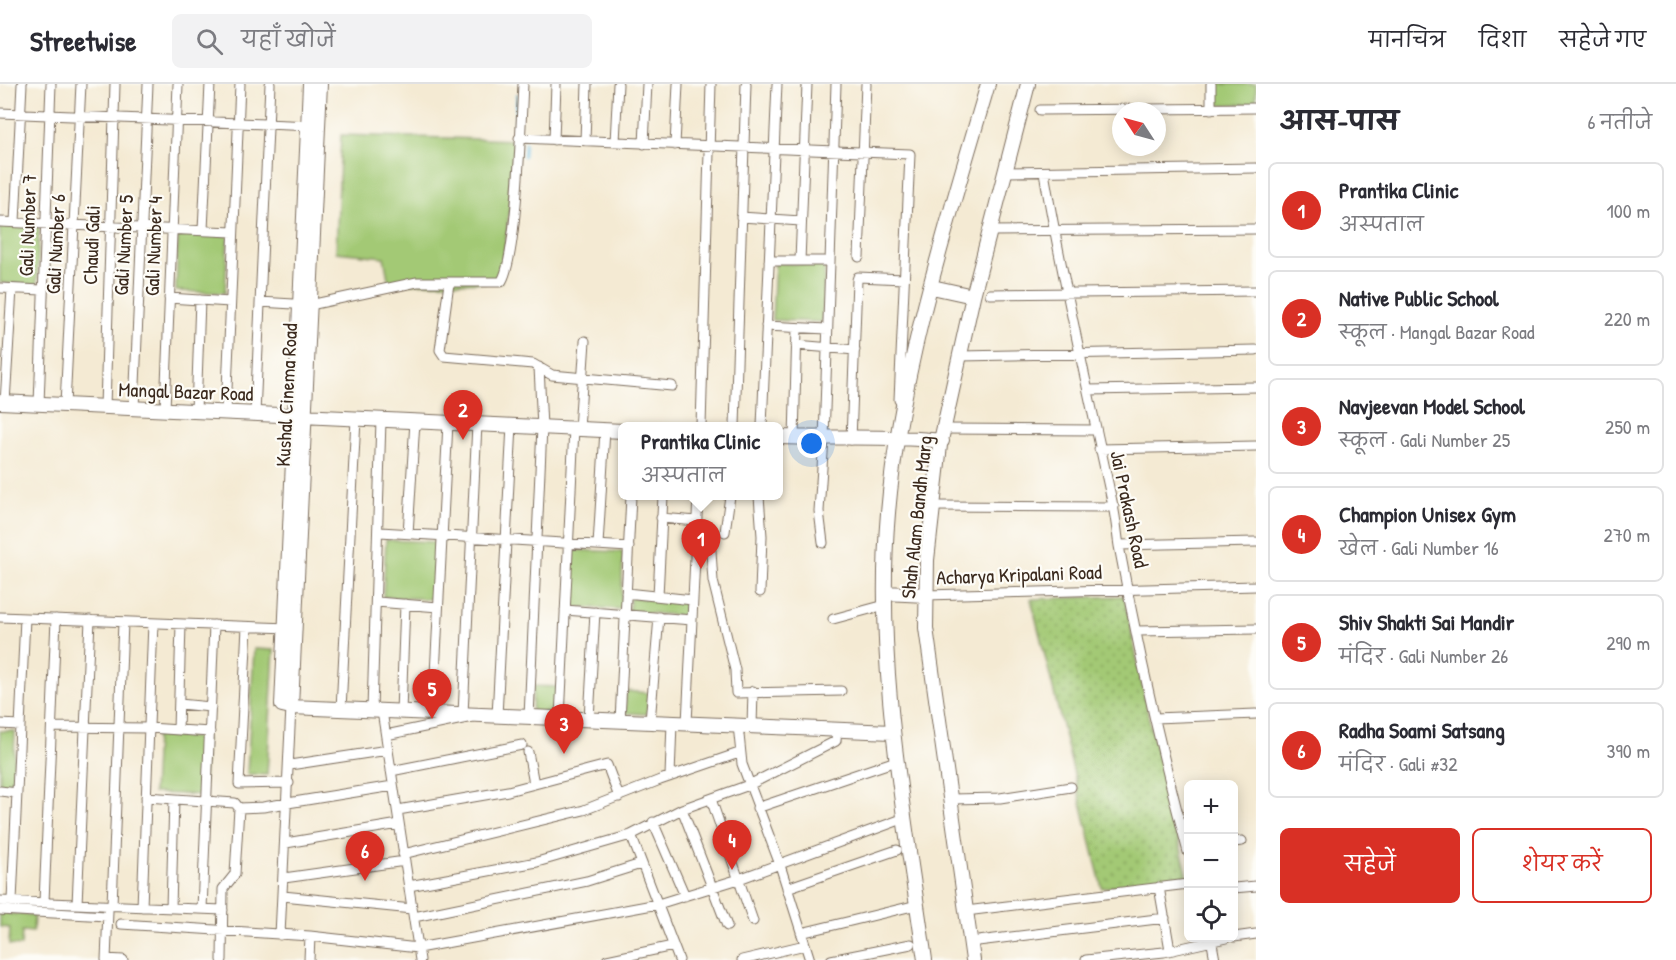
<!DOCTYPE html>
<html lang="hi">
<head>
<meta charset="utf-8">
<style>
  :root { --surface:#fff; --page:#f2f2f3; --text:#2b2b33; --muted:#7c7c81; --line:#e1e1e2; --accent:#d93025 }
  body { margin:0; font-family:"Patrick Hand","Playpen Sans Deva",sans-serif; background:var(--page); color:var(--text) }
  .controls { position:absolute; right:18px; bottom:18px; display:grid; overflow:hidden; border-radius:9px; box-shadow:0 3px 15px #0003 }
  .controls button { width:54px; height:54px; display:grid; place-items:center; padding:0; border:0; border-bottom:2px solid var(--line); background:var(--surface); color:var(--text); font:30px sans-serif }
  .compass { position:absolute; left:1112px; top:18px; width:54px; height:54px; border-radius:50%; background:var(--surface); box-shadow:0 3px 15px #0003; rotate:306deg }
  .you { position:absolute; left:812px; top:360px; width:21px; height:21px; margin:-15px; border:4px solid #fff; border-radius:50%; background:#1a73e8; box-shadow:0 0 0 9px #1a73e833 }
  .badge { display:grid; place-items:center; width:39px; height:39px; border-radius:50%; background:var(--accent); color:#fff; font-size:20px; font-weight:700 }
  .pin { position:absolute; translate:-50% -50px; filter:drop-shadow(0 2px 3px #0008) }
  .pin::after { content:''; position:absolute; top:32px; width:21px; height:18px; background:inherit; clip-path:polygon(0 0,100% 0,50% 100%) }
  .popup { position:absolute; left:618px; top:338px; width:165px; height:78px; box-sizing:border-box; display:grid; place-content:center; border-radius:9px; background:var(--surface); filter:drop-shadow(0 2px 4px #0005); font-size:20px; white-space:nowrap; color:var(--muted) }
  .popup b { font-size:22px; color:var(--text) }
  .popup::after { content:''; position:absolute; left:50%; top:100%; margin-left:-12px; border:12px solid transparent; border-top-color:var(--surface) }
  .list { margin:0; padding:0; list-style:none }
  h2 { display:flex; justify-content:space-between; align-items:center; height:78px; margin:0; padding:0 24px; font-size:26px }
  h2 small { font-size:20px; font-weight:400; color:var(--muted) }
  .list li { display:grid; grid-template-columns:39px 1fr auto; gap:18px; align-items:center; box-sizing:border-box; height:96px; margin:0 12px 12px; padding:0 12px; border:2px solid var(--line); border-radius:9px }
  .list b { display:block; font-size:22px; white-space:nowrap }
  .list p { margin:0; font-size:20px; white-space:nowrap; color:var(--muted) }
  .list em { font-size:20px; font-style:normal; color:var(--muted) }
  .actions { display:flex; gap:12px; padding:18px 24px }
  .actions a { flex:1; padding:14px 0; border:2px solid var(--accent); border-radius:9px; text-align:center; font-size:21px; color:var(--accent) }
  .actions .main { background:var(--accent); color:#fff }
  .icon { flex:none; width:33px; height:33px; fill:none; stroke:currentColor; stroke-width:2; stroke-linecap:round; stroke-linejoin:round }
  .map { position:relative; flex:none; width:1256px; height:876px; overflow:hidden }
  header { display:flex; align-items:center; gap:36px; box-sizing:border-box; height:84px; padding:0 30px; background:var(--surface); border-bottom:2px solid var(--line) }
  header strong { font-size:28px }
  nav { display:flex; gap:33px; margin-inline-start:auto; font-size:21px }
  .search { width:420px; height:54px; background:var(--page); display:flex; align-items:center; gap:15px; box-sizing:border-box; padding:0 21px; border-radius:9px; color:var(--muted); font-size:22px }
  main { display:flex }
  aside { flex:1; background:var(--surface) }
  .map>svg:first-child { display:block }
</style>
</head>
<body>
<header>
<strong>Streetwise</strong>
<div class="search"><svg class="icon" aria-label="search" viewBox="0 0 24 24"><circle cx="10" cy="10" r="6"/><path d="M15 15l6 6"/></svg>यहाँ खोजें</div>
<nav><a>मानचित्र</a><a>दिशा</a><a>सहेजे गए</a></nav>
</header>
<main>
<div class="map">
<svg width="1256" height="876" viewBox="0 0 1256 876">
  <defs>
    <pattern id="grass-dots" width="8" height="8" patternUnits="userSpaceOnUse" patternTransform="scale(1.5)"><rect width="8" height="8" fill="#a3c974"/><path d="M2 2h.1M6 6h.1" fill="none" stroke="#86a35f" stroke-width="1.8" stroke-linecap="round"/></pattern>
  </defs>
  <rect width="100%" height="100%" fill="#fdfcf7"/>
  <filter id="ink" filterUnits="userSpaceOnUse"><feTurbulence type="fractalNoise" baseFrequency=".0167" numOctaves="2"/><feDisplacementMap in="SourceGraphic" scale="12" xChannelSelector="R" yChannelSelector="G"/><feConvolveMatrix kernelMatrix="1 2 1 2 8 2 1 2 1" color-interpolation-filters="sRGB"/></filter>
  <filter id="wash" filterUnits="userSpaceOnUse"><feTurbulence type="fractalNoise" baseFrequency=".008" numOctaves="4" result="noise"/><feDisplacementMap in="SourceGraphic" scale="24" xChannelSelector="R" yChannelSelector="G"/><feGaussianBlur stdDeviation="1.35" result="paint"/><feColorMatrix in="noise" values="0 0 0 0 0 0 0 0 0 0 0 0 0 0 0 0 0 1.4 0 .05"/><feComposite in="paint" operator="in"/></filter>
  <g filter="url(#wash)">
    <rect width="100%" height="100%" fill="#f4ead3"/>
    <path fill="url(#grass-dots)" stroke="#6f7a49" stroke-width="1.5" d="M1124 512 1150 640 1188 793 1102 804 1031 515Z"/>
    <path fill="#a3c974" stroke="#6f7a49" stroke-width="1.5" d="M1214 0H1256V20L1214 21Z
      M341 51 517 56 501 198 389 200 384 173 336 168Z
      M0 142 39 143 37 201 0 199Z
      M178 150 228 151 225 209 176 207Z
      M775 179 825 181 822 238 772 236Z
      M386 456 436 458 433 515 383 513Z
      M573 466 623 468 621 525 571 523Z
      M630 513 686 519 685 532 629 527Z
      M254 565 274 566 267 691 247 690Z
      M533 602 559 603 558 631 532 630Z
      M626 607 648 609 647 630 625 629Z
      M0 647H15L13 704H0Z
      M156 652 206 654 203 711 153 709Z
      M0 829 34 831 33 848 22 847 21 862 9 861 10 844 0 843Z"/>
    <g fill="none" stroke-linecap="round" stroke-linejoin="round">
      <path stroke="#63bbe0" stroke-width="3" d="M529 50 553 51
        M515 53 517 11
        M524 72 525 59"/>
    </g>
  </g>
  <g filter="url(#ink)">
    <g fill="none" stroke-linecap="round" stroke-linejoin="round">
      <defs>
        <path id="street" d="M1211 25V0
          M1040 26 1256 24
          M0 29 312 42
          M519 54 910 70 899 316
          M554 56 556 0
          M585 57 587 0
          M615 58 618 0
          M644 60 647 0
          M675 61 678 0
          M1005 88 1256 84
          M1044 88C1063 200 1089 310 1113 422 1116 435 1117 449 1119 462 1138 565 1161 668 1188 768
          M741 133 801 137
          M0 138 233 148
          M15 138 22 0
          M203 146 210 0
          M990 147 1256 145
          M859 173 866 0
          M769 177H829
          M800 177 807 0
          M449 199 440 266 444 272 533 280 552 291 672 302
          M0 204 42 206
          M990 210 1256 207
          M169 214 230 218
          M260 218 310 221 417 198H501C517 178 521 35 523 0
          M766 242 827 245
          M796 261 855 266
          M960 272 1256 266
          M1088 306 1256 303
          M5 318 12 205
          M39 320 51 0
          M65 321 81 0
          M105 323 115 0
          M134 324 148 0
          M165 326 178 0
          M196 327 200 216
          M226 329 240 0
          M255 330 270 0
          M701 342 711 0
          M735 342 746 0
          M762 342 777 0
          M579 345 585 257
          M945 345 1096 346
          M794 354 797 244
          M851 356 857 196 858 193 904 195
          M1099 365 1256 362
          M759 412 762 452 760 508
          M933 422 1114 423
          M661 434 697 437
          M380 448 629 463
          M725 448 730 412
          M408 450 415 337
          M696 453 711 467 713 497 735 586 736 609 841 607
          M823 459 819 427 824 355 836 0
          M598 461 605 346
          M1119 461 1256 458
          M626 509 693 516
          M926 511 1256 502
          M658 512 663 412
          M377 518 438 523
          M565 526 692 536
          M0 533 289 544
          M833 535 885 521
          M247 543 239 700 289 699
          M1137 547 1256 545
          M179 620 211 623
          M341 625 356 335
          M372 626 381 336
          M382 627 420 876
          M401 628 405 520
          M433 629 448 339
          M463 630 477 340
          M497 632 512 341
          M529 633 542 343 539 283
          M560 634 574 344
          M1155 634 1256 630
          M589 635 595 528
          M620 637 631 412
          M650 638 659 533
          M687 639 698 412
          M0 640 20 641
          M738 641 742 680 779 778 810 876
          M752 642 753 607
          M53 643 149 644 210 648
          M178 646 181 540
          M386 651 472 633
          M528 668 534 700
          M290 681 388 666
          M391 687 522 661
          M670 692 672 639
          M0 707 17 709
          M146 713 235 719 239 724 263 723 393 702
          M711 715 753 837
          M951 715 1000 714 1071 703
          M757 724 896 677
          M682 725 727 842
          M398 726 508 707 607 681 619 713
          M653 738 685 812
          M631 751 679 876
          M1234 758 1242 757
          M286 759 399 740
          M403 770 584 726 660 696 739 669
          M284 794 405 777
          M409 802 537 778 631 751 682 725 749 701 836 657 837 645
          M1159 803 1170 866
          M787 804 897 766
          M1234 804 1256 802
          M283 812 412 825
          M0 817 223 826
          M12 817 25 534
          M44 818 56 535
          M77 820 90 536
          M112 821 123 538
          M142 823 153 539
          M171 824 174 715
          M202 825 214 541
          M0 826 107 832
          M966 827 1188 800
          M414 833 587 797 641 780
          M121 840 310 852 418 864 658 820 739 795 905 734
          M801 849 917 821
          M280 851 291 623
          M1234 853 1256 850
          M1211 854 1215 876
          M970 858 1165 834
          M106 875 123 876
          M106 876 108 827
          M222 876 223 805 235 790 239 724
          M309 876 310 852
          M607 876 673 862
          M742 876 805 861
          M831 876 911 860
          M1086 876 1164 868 1226 854"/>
        <path id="secondary" d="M310 0 282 621 291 623 892 648
          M932 203 973 212
          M0 318 623 347
          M779 353C834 355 888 351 942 357
          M885 509 926 511
          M291 623 320 0
          M925 876C904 728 875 579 888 429 900 286 948 137 988 0
          M973 876 926 544 927 476 940 361 973 212 1028 0"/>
      </defs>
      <use href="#street" stroke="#7c6d5d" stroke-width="11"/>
      <use href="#secondary" stroke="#7c6d5d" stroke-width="16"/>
      <use href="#street" stroke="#fff" stroke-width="9"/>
      <use href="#secondary" stroke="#fff" stroke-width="14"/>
    </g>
  </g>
  <g text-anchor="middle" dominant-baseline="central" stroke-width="4.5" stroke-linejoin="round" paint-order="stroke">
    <g font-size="20" fill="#3b2a1e" stroke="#fdfcf7">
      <text transform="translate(27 141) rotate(-88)">Gali Number 7</text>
      <text transform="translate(55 160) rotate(-87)">Gali Number 6</text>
      <text transform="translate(91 161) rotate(-88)">Chaudi Gali</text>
      <text transform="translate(123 161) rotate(-87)">Gali Number 5</text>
      <text transform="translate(153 162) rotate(-88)">Gali Number 4</text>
      <text transform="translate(186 307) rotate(2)">Mangal Bazar Road</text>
      <text transform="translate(286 311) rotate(-87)">Kushal Cinema Road</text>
      <text transform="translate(1130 425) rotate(78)">Jai Prakash Road</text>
      <text transform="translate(916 433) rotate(-84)">Shah Alam Bandh Marg</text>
      <text transform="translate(1019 490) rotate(-2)">Acharya Kripalani Road</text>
    </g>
  </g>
</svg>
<div class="controls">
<button>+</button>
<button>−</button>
<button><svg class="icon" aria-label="locate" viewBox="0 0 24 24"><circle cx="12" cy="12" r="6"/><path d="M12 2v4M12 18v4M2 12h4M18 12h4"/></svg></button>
</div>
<svg class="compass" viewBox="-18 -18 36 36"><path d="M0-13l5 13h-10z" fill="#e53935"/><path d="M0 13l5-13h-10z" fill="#7c7c81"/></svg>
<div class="you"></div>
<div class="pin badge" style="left:701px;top:485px">1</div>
<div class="popup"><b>Prantika Clinic</b>अस्पताल</div>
<div class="pin badge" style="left:463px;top:356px">2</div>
<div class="pin badge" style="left:564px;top:670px">3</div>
<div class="pin badge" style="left:732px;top:786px">4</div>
<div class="pin badge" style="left:432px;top:635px">5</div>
<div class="pin badge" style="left:365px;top:797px">6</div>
</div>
<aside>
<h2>आस-पास<small>6 नतीजे</small></h2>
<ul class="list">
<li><span class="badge">1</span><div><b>Prantika Clinic</b><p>अस्पताल</p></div><em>100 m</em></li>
<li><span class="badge">2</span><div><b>Native Public School</b><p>स्कूल · Mangal Bazar Road</p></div><em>220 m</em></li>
<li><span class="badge">3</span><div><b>Navjeevan Model School</b><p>स्कूल · Gali Number 25</p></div><em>250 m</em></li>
<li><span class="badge">4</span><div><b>Champion Unisex Gym</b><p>खेल · Gali Number 16</p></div><em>270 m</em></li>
<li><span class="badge">5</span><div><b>Shiv Shakti Sai Mandir</b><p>मंदिर · Gali Number 26</p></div><em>290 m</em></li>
<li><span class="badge">6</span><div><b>Radha Soami Satsang</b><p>मंदिर · Gali #32</p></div><em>390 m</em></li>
</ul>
<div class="actions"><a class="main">सहेजें</a><a>शेयर करें</a></div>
</aside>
</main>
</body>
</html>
